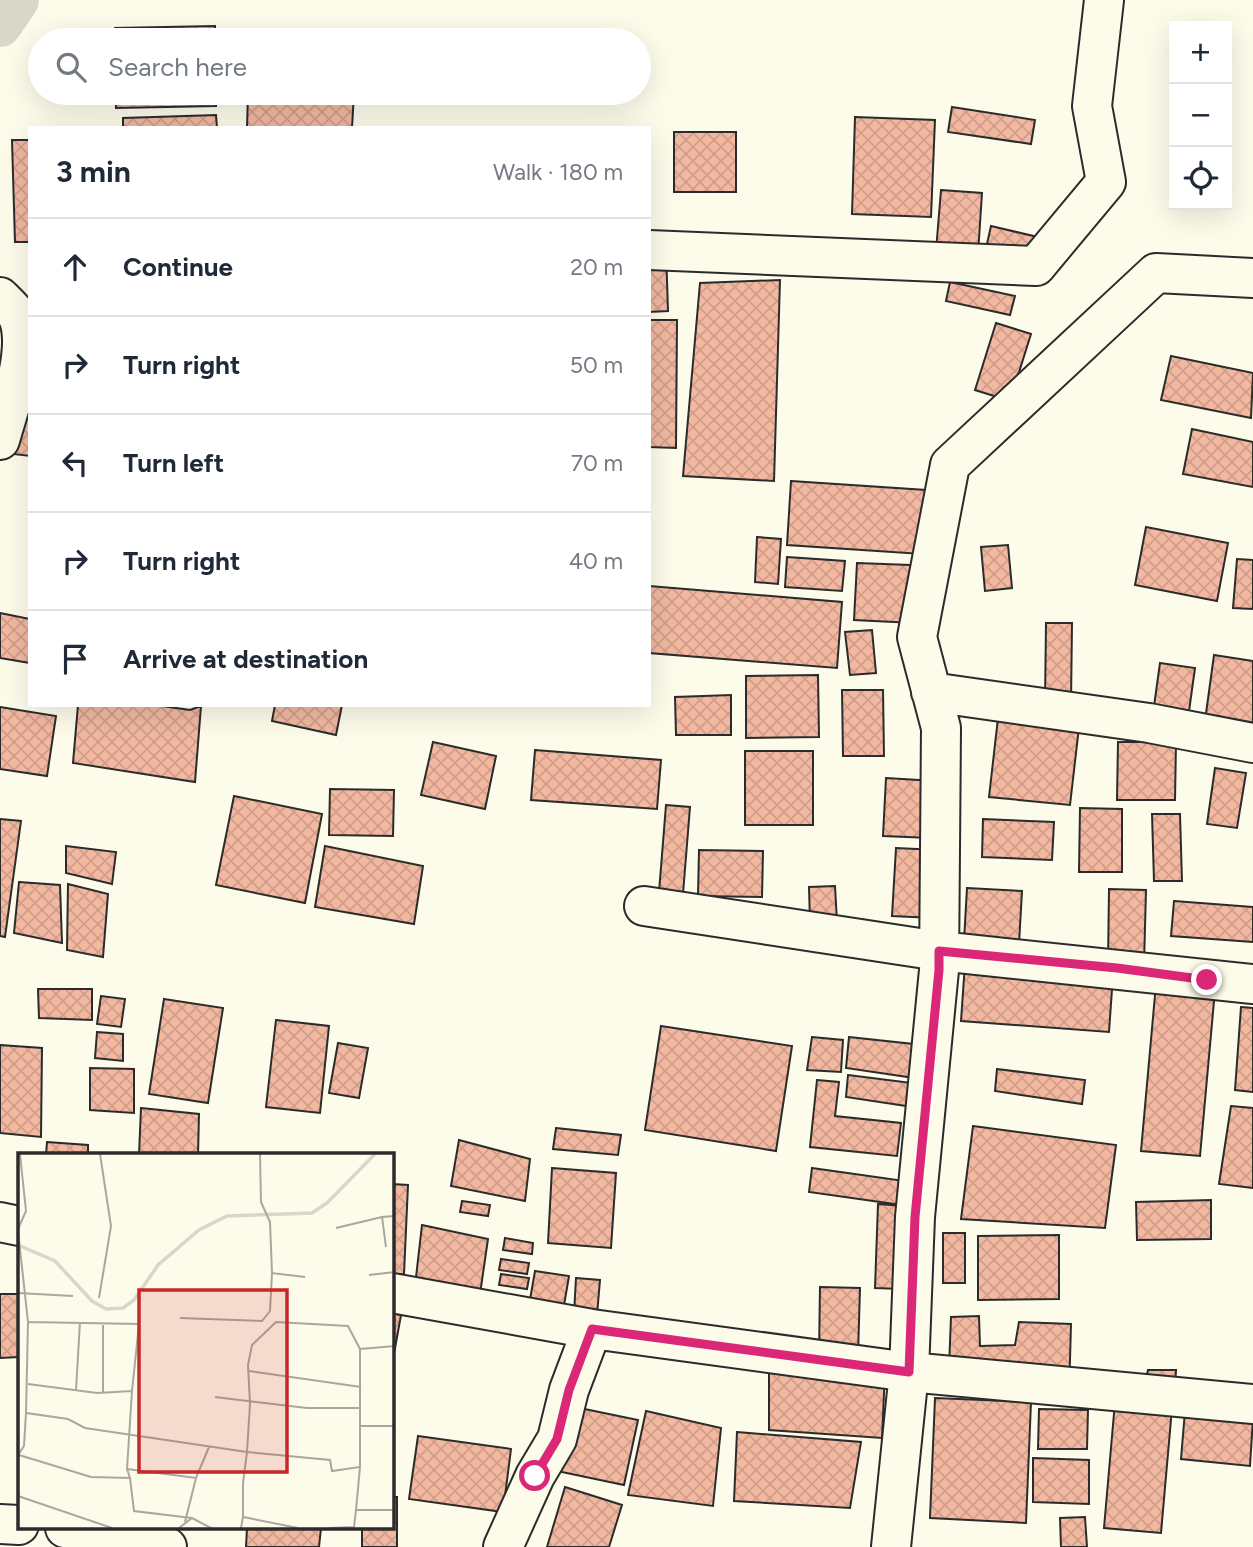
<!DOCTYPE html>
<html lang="en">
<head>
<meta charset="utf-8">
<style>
  :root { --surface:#fff; --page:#f6f6f7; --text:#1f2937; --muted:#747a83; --line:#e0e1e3 }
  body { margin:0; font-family:Figtree,sans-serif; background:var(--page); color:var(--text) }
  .controls { position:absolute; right:21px; top:21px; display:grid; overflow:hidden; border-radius:0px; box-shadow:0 7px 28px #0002 }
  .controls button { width:63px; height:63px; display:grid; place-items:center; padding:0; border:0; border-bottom:2px solid var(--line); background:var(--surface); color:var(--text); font:35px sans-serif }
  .stop { position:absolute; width:21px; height:21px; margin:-16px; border:5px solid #db2777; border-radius:50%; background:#fff }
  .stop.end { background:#db2777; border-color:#fff; box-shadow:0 2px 7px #0008 }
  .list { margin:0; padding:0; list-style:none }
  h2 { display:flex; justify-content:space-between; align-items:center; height:91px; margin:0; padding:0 28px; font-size:30px }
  h2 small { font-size:23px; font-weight:400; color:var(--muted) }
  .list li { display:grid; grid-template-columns:46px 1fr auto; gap:21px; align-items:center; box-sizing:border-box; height:98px; padding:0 28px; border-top:2px solid var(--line) }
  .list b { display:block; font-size:26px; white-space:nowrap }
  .list em { font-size:23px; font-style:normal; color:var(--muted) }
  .icon { flex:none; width:38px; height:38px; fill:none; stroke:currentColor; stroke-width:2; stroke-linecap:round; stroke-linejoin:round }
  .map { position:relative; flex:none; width:1253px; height:1547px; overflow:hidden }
  .search { position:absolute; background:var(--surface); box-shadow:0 7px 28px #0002; left:28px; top:28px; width:623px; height:77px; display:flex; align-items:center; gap:18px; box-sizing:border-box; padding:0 24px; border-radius:38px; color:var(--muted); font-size:26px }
  .panel { position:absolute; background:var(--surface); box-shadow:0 7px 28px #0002; left:28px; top:126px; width:623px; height:581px; border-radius:0px }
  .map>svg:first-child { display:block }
</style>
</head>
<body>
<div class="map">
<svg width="1253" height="1547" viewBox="0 0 1253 1547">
  <defs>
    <pattern id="building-cross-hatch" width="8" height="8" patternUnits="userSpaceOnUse" patternTransform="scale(1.75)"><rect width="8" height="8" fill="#f2b8a0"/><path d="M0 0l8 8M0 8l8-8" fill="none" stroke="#d09e8a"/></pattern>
  </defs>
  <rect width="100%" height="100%" fill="#fdfbea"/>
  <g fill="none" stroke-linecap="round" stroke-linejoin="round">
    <path stroke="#d8d7c9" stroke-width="44" d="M0 25 17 0"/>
  </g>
  <path fill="url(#building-cross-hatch)" stroke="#2b2b2b" stroke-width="2" d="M215 26V40H115V28Z
    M116 93H216V106L116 108Z
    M248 93H354L352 128H247Z
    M952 107 1035 120 1031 144 948 132Z
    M216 115 217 128H123V118Z
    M855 117 935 120 931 217 852 214Z
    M674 132H736V192H674Z
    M12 140H30V242H15Z
    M941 190 982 193 978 254 936 251Z
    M991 226 1059 242 1051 278 983 262Z
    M649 250H666L668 311 649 312Z
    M780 280 774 481 683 476 700 283Z
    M950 282 1015 296 1010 315 946 301Z
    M649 320H677L676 448 649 447Z
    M996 323 1031 334 1010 401 975 390Z
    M1171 356 1253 373 1251 418 1161 400Z
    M30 380V456L13 454Z
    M1192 429 1253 442V487L1183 474Z
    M791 481 941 491 937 555 787 545Z
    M1146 527 1228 543 1217 601 1135 585Z
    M757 537 781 539 778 584 755 582Z
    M1008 545 1012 588 985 591 981 547Z
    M787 557 845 561 842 591 785 587Z
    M1237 559 1253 560V609L1233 608Z
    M857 563 937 566 934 624 854 620Z
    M649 586 842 602 837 668 649 653Z
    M0 613 30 619V663L0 658Z
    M1046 623H1072L1071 702H1045Z
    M872 630 876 673 850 675 845 632Z
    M1214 655 1253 661V735L1204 728Z
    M1160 663 1195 668 1185 740 1150 735Z
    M818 675 819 737 746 738V676Z
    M842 690H883L884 756H843Z
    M731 695V735H676L675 697Z
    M78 705H155L190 710 201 706 195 782 73 763Z
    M275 705H342L336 735 272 721Z
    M0 707 56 716 47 776 0 769Z
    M998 718 1079 727 1070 805 989 797Z
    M433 742 496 756 485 809 421 795Z
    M1118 742H1176L1175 800H1117Z
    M535 750 661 760 657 809 531 800Z
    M745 751H813V825H745Z
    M1215 768 1246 773 1237 828 1207 824Z
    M886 778 935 781 931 838 883 836Z
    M330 789 394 790 393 836 329 835Z
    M234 796 322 814 305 903 216 885Z
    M666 805 690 807 683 894 659 892Z
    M1080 808 1122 809V872H1079Z
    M1152 814H1180L1182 881H1154Z
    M0 819 21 821 5 937 0 936Z
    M983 819 1054 822 1052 860 982 857Z
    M66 846 116 852 112 884 66 873Z
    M325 846 423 866 414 924 315 907Z
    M896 848 937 850 933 918 892 916Z
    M699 850 763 851 762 897 698 896Z
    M19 882 60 885 62 943 14 933Z
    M68 884 108 894 103 957 67 950Z
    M835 886 837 922 810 923 809 887Z
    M967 888 1022 891 1019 944 964 941Z
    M1109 889 1146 890 1144 965 1108 963Z
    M1174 901 1253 907V942L1171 936Z
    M965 963 1113 975 1109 1032 961 1021Z
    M1156 984 1215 990 1200 1156 1141 1151Z
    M38 989H92V1020L39 1018Z
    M101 996 125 999 121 1027 97 1024Z
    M164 999 223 1008 208 1103 149 1094Z
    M1241 1007 1253 1008V1092L1235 1090Z
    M276 1020 329 1026 320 1113 266 1107Z
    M661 1026 792 1046 776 1151 645 1130Z
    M97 1032 123 1034V1061L95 1058Z
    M812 1037 843 1040 841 1072 807 1070Z
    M849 1037 941 1047 935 1081 846 1068Z
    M338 1043 368 1048 359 1098 329 1093Z
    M0 1045 42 1048 41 1137 0 1133Z
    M90 1068 134 1069V1113L90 1110Z
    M997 1069 1085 1080 1082 1104 995 1091Z
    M848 1075 936 1086 933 1110 846 1097Z
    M817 1080 839 1082 835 1116 901 1123 897 1156 810 1147Z
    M1231 1106 1253 1108V1188L1219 1184Z
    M141 1108 199 1114 198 1155H139Z
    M973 1126 1116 1145 1105 1228 961 1219Z
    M556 1128 621 1135 618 1155 553 1149Z
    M459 1140 530 1159 525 1201 451 1186Z
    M47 1142 88 1145V1155H46Z
    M552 1168 616 1173 611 1248 548 1243Z
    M812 1168 926 1184 923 1208 809 1192Z
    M392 1184 408 1185 404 1274H392Z
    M1211 1200V1239L1137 1240 1136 1202Z
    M462 1201 490 1205 488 1216 460 1212Z
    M878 1204 904 1206 901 1289 875 1288Z
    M422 1225 488 1239 479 1301 415 1286Z
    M943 1233H965V1283H943Z
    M1059 1235V1299L978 1300V1236Z
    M505 1238 533 1243 532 1254 503 1250Z
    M501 1259 529 1263 527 1274 499 1270Z
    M535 1271 569 1276 562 1317 528 1311Z
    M501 1274 529 1278 527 1289 499 1285Z
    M576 1278 600 1280 597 1315 574 1314Z
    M820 1287 860 1288 858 1355 819 1354Z
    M0 1294H19V1357L0 1358Z
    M392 1313 401 1315 392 1365Z
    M979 1316 980 1346 1015 1345 1019 1322 1071 1324 1069 1396 948 1392 951 1317Z
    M769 1370 885 1371 882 1438 769 1430Z
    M1148 1370H1176L1174 1403 1141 1399Z
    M935 1398 1031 1402 1026 1523 930 1518Z
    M1115 1402 1172 1408 1161 1533 1104 1528Z
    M570 1406 638 1420 624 1485 557 1471Z
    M1039 1409 1088 1410 1087 1449H1038Z
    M646 1411 721 1428 713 1506 628 1495Z
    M1185 1411 1253 1418 1250 1466 1181 1459Z
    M737 1432 861 1442 850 1508 734 1501Z
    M418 1436 511 1449 503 1512 409 1499Z
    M1033 1458 1089 1460V1504L1033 1502Z
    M565 1487 622 1505 609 1547H547Z
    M392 1497H397V1547H362V1528H392Z
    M1085 1517 1087 1547H1061L1060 1518Z
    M247 1528H321L319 1547H246Z"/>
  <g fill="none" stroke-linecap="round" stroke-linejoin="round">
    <defs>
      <path id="street" d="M649 250 1036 266 1106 182 1092 106 1104 0
        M0 297C6 303 14 310 18 317 31 350 9 407 0 440
        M931 692 1149 723 1253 743
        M644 906 939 951 1253 984
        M0 1222 19 1226
        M392 1293 592 1329 909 1372 1253 1404
        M0 1524 19 1525
        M65 1528 167 1547
        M503 1547 535 1476 557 1439 569 1390 592 1329
        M891 1547 909 1372 915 1217 939 970 941 728 917 637 950 465 1156 273 1253 278"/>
    </defs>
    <use href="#street" stroke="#2b2b2b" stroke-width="42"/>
    <use href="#street" stroke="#fdfbea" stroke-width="38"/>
  </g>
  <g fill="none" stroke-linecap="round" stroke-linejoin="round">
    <path stroke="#db2777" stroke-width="9" d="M535 1476 557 1439 569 1390 592 1329 909 1372 915 1217 939 970V951L1117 968 1207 980"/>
  </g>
  <g transform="translate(18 1153)">
    <rect width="376" height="376" fill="#fdfbea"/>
    <path fill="none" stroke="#d8d7c9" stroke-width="3.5" d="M0 92 37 108 74 148 88 156 105 155 116 147 140 112 181 77 209 63 294 60 309 50 357 1"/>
    <path fill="none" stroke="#a9a89e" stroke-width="2" d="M242 1 243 49 252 69 254 120M318 75 364 64M0 76 8 58 2 1M0 78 10 169 8 260M368 94 364 64 377 63M351 122 377 119M0 140 55 143M81 145 93 73 82 1M162 165 244 168 252 158 254 120 287 124M10 169 121 171 114 238M342 196 377 193M231 218 343 234M58 237 62 169M85 239V172M197 244 289 255H343M343 273H377M0 302 6 293 8 260 50 266 67 275 229 299 312 307 314 318 342 314V196L330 173 258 169 234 192 230 212 232 251 229 299 225 330V364L223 375M1 302 73 324 112 325 109 316 114 238 79 240 10 231M109 316 178 325 191 294M112 325 116 358 174 365M0 343 94 375M338 357 342 314M225 364 280 375M167 369 178 325M161 375 174 365 193 375M311 375 336 374 338 357H377"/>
    <path fill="#c62828" fill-opacity="0.15" stroke="#c62828" stroke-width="3.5" d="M121 137H269V319H121Z"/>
    <rect width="376" height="376" fill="none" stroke="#2b2b2b" stroke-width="3.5"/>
  </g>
</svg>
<div class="controls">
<button>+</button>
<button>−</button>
<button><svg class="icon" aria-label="locate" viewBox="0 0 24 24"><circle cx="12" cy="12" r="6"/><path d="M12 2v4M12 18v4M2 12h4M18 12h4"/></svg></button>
</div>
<div class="stop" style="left:535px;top:1476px"></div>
<div class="stop end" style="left:1207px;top:980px"></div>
<div class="search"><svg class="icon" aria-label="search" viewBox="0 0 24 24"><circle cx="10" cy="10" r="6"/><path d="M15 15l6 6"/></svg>Search here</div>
<section class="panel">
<h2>3 min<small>Walk · 180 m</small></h2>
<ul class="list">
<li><svg class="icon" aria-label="ahead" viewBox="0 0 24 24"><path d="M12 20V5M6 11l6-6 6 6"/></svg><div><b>Continue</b></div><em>20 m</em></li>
<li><svg class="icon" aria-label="right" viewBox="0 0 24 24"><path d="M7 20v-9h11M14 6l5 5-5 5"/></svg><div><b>Turn right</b></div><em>50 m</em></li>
<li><svg class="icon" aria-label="left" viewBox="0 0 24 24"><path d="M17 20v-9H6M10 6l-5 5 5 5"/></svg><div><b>Turn left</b></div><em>70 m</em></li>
<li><svg class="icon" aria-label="right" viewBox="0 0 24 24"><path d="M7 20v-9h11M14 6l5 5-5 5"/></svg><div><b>Turn right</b></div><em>40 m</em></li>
<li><svg class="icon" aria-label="arrive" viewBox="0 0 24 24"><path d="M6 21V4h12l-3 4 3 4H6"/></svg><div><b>Arrive at destination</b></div></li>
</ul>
</section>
</div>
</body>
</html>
